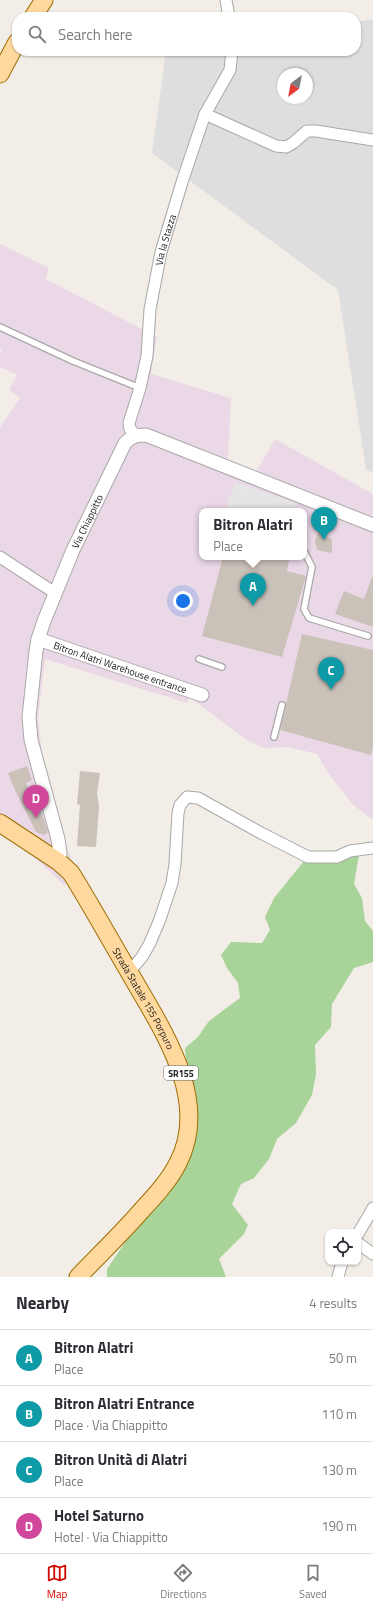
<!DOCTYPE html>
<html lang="en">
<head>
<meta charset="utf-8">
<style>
  :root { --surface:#fff; --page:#f7f7f7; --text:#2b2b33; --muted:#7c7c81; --line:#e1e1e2; --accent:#d10700 }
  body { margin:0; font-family:"Titillium Web",sans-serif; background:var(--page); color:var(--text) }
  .controls { position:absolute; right:12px; bottom:12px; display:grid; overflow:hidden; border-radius:8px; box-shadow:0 1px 3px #0004 }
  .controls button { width:36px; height:36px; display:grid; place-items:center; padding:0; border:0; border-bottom:1px solid var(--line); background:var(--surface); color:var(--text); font:20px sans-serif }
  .compass { position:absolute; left:277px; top:68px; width:36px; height:36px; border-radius:50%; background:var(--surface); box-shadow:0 1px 3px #0004; rotate:212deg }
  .you { position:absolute; left:183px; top:601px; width:14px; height:14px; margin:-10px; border:3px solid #fff; border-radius:50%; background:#1a73e8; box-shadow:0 0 0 6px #1a73e833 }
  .badge { display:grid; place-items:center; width:26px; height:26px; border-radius:50%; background:var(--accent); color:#fff; font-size:13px; font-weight:700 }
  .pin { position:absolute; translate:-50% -33px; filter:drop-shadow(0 1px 2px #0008) }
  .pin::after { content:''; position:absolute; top:21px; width:14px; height:12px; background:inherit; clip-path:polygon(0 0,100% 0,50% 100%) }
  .popup { position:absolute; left:199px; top:508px; width:108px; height:52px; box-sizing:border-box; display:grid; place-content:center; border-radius:8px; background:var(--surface); filter:drop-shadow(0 1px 3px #0005); font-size:13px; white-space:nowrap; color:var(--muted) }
  .popup b { font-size:15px; color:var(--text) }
  .popup::after { content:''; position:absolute; left:50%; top:100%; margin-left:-8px; border:8px solid transparent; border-top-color:var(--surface) }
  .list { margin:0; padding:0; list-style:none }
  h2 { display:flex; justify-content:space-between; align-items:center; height:52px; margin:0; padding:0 16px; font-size:17px }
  h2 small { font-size:13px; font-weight:400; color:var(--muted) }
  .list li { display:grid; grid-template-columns:26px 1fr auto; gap:12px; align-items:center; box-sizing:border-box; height:56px; padding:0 16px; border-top:1px solid var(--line) }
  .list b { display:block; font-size:15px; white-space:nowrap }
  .list p { margin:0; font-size:13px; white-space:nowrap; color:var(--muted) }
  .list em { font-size:13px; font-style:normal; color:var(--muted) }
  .icon { flex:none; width:22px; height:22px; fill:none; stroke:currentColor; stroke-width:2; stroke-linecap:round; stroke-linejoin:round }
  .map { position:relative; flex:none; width:373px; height:1277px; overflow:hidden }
  .search { position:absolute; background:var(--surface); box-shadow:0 1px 3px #0004; left:12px; right:12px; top:12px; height:44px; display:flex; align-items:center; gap:10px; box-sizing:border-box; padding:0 14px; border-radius:16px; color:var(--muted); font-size:15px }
  .sheet { height:276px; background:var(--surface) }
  nav { display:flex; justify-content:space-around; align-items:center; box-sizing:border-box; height:56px; border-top:1px solid var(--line); background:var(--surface); font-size:11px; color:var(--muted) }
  nav a { display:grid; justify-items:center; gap:2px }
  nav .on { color:var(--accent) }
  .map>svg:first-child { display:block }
</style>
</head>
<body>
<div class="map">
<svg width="373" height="1277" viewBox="0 0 373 1277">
  <rect width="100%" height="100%" fill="#f2eee7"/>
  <path fill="#dfdede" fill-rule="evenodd" d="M373 19V473L366 469 338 290 152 153 166 51H356V22ZM283 74H307V98H283Z"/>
  <path fill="#ebd8e7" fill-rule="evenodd" d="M0 244 49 268 46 279 157 337 151 374 231 398 228 462 256 472 275 439 373 494V820L353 805 328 773 317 754 288 747 264 748 247 740 189 697 187 703 45 659 38 718 43 762 65 844 79 875 64 885 28 851 0 831V427L20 398 9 390 17 375 0 367V353L2 349 0 348ZM202 511H304V557H202Z"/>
  <path fill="#a8d399" d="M359 854 354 884 362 898 365 921 373 931V962L354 968 332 1004 331 1027 315 1045 316 1074 312 1095 296 1123 277 1139 269 1159 254 1178 241 1184 232 1204 248 1225 244 1234 219 1259 226 1277H107V1269L128 1238 170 1187 184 1161 187 1076 185 1048 198 1037 209 1021 240 998 238 983 227 968 221 955 231 942 262 943 270 930 265 917 274 898 304 861 329 863Z"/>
  <path fill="#e5e5e5" d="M235 482 297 504 295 511H225Z"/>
  <path fill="#cac1b9" d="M319 529 326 531 325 536 332 539V553L317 550 315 541Z
    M223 557H231L239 560 240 557H276L289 560 287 571 306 576 282 657 202 636Z
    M372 577H373V627L335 614 344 591 364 599Z
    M302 634 373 650V747L371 755 280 730Z
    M27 766 32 780 26 783 37 807 39 805 48 832 44 835 36 832 15 790 8 773Z
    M80 771 100 773 97 793 99 806 96 847 77 846 80 805 77 804Z"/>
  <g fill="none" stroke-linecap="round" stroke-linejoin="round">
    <defs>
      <path id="service" d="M0 327 73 361 140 388
        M304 551 312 567 304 609 309 618 368 636
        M199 659 222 667
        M274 737 282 705"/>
      <g id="minor">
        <path d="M226 0 229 17"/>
        <path d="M205 114 276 146 286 147 293 143 307 131H316L373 140"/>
        <path id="s1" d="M136 435 130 429 129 423 140 388 147 356 150 309 161 252 183 179 205 114 230 70 232 51"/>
        <path d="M0 557 55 593"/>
        <path d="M129 972 142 957 150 943 160 919 172 883 175 864 178 813 180 805 187 797 198 798 261 833 308 857H337L350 851 373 848"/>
        <path d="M358 1234 373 1208"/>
        <path d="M358 1243 373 1254"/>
        <path d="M338 1277 342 1262"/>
      </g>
      <g id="tertiary">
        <path id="s2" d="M38 639 202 695"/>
        <path id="s3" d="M59 862 60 853 58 839 31 740 29 717 36 651 38 639 44 621 73 550 125 443C132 436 137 435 146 435L373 525"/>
      </g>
      <g id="primary">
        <path d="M33 17 44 0"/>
        <path d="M0 74 17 42"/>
        <path id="s4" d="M0 823 59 862 71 873C91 905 109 938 128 970 159 1025 212 1098 178 1163 169 1181 154 1197 141 1211 121 1234 99 1255 78 1277"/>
      </g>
    </defs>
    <use href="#service" stroke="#a8a8a8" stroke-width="8"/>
    <use href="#minor" stroke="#a8a8a8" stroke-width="13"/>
    <use href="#tertiary" stroke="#a8a8a8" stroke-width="15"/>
    <use href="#primary" stroke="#9d6e00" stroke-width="19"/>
    <use href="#service" stroke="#fff" stroke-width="5.5"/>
    <use href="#minor" stroke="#fff" stroke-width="11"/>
    <use href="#tertiary" stroke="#fff" stroke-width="13"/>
    <use href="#primary" stroke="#ffd89e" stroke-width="17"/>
  </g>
  <g text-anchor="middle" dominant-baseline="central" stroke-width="3.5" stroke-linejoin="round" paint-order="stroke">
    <rect fill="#fff" stroke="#646464" stroke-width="1" x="164" y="1066" width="34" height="14" rx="3"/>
    <g font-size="9" font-weight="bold" fill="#212121">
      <text x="181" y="1073">SR155</text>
    </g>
    <g font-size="10" fill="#212121" stroke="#fff">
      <text stroke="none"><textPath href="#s1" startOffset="202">Via la Stazza</textPath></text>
      <text stroke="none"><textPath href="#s3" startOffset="355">Via Chiappitto</textPath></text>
      <text stroke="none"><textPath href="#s2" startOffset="87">Bitron Alatri Warehouse entrance</textPath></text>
      <text stroke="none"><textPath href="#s4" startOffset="232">Strada Statale 155 Porpuro</textPath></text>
    </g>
  </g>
</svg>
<div class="controls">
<button><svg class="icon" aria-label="locate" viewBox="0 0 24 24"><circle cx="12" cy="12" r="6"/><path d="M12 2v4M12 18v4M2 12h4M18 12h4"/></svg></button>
</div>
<svg class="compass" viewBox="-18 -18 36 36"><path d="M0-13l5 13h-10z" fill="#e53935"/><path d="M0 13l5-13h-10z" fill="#7c7c81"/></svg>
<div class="you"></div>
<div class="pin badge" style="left:253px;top:606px;background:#0f9aa8">A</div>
<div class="popup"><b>Bitron Alatri</b>Place</div>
<div class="pin badge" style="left:324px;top:540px;background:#0f9aa8">B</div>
<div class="pin badge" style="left:331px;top:690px;background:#0f9aa8">C</div>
<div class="pin badge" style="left:36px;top:818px;background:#d1479c">D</div>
<div class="search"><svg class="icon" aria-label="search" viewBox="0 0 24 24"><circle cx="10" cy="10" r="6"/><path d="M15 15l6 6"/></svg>Search here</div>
</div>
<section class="sheet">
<h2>Nearby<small>4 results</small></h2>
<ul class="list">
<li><span class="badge" style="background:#0f9aa8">A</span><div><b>Bitron Alatri</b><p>Place</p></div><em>50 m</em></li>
<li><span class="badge" style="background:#0f9aa8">B</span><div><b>Bitron Alatri Entrance</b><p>Place · Via Chiappitto</p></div><em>110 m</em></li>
<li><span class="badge" style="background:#0f9aa8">C</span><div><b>Bitron Unità di Alatri</b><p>Place</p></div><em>130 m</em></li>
<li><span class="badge" style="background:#d1479c">D</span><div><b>Hotel Saturno</b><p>Hotel · Via Chiappitto</p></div><em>190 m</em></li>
</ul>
</section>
<nav>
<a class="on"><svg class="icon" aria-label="map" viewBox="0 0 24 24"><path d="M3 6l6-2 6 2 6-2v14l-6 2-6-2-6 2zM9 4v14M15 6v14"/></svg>Map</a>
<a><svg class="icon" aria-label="directions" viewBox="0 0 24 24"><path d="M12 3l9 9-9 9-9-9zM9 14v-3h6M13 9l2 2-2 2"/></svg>Directions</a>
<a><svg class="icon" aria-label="saved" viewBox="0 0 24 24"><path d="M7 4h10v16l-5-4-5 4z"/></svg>Saved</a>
</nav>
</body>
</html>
